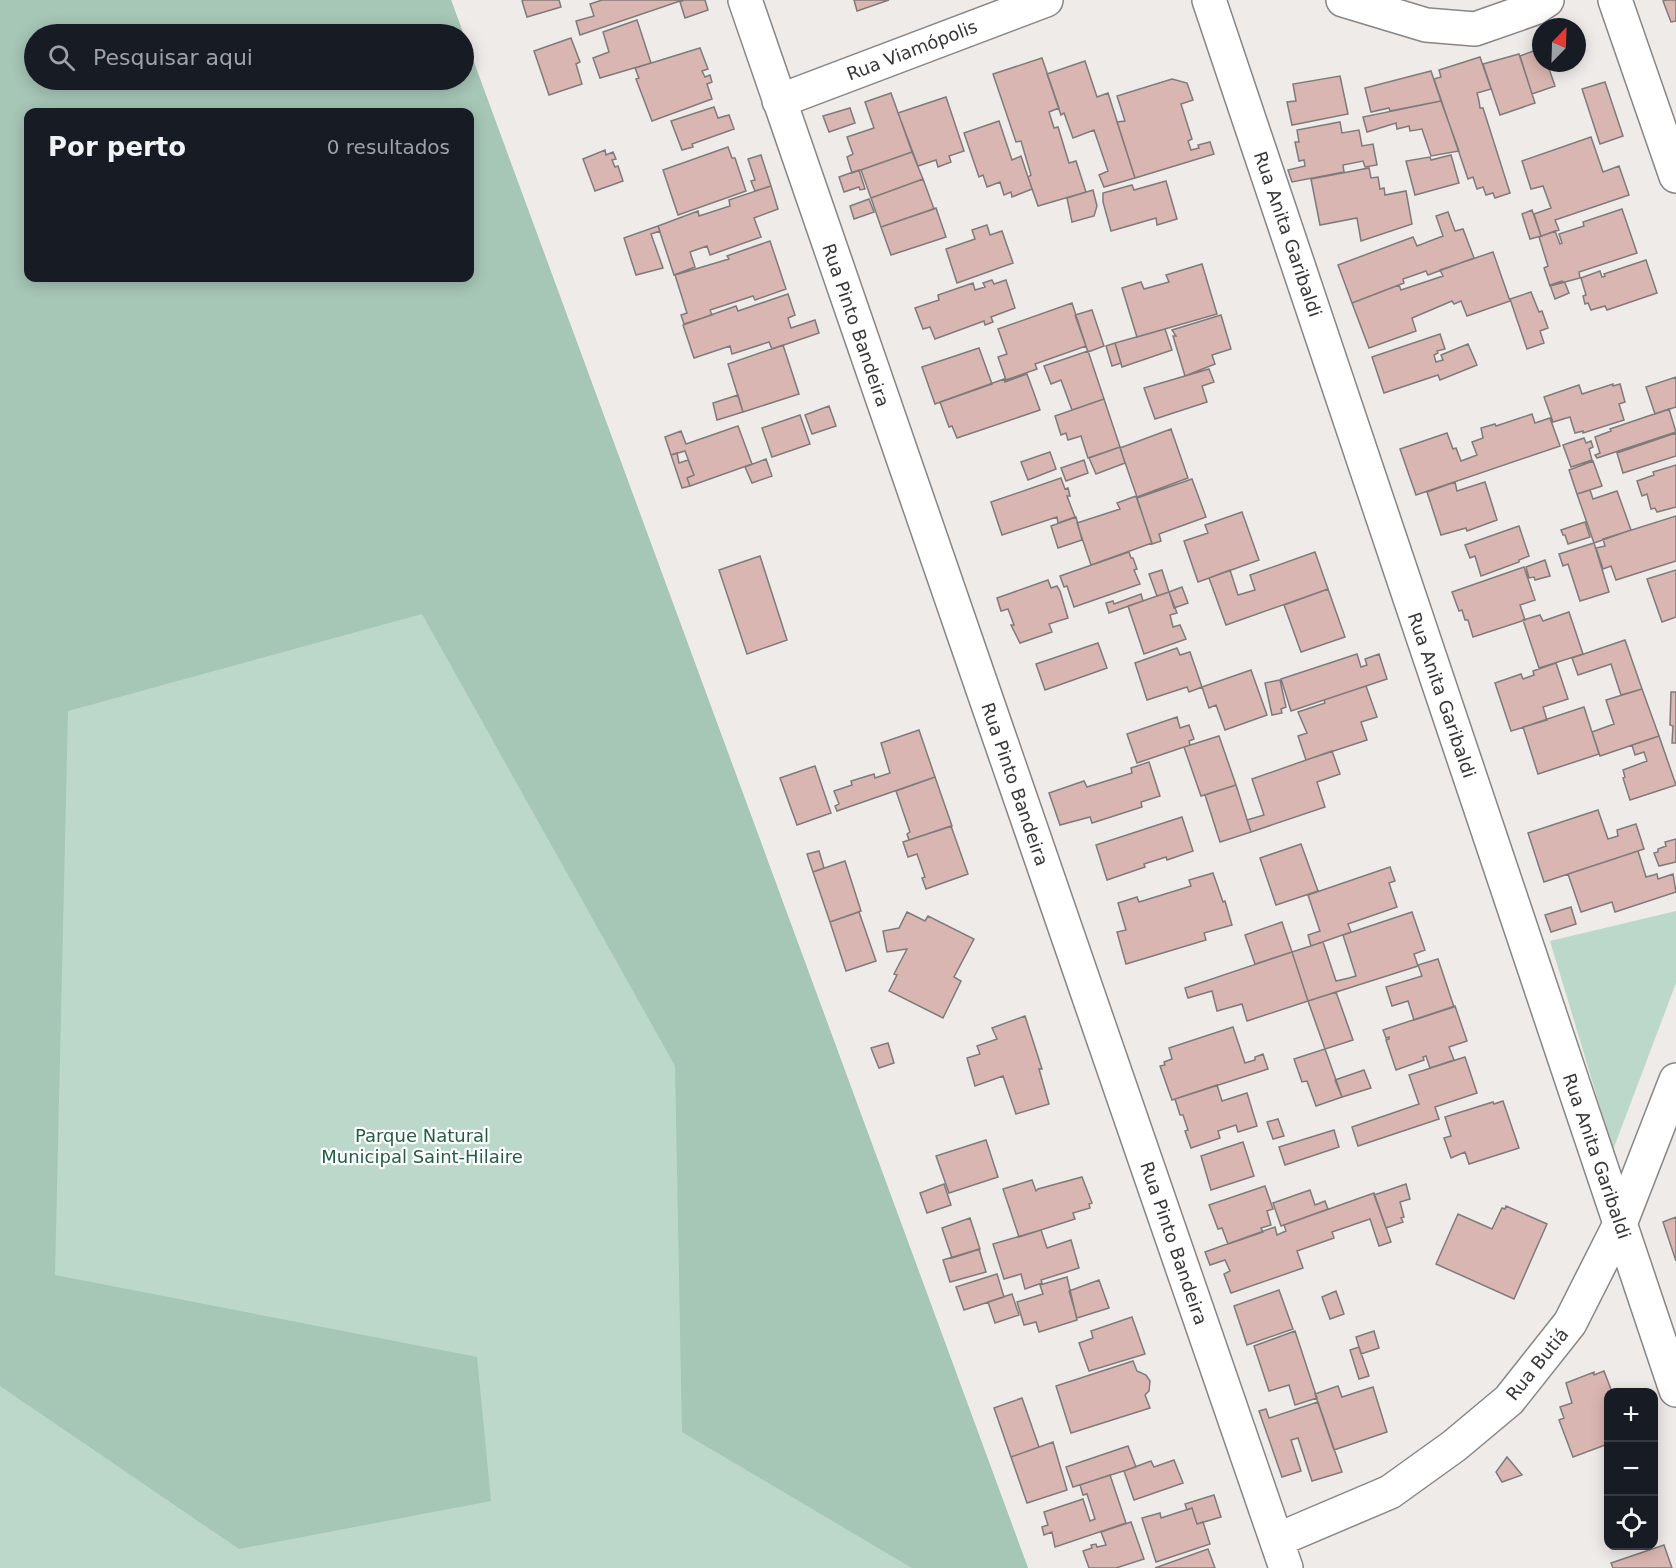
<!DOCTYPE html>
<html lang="pt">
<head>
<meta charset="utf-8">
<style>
  :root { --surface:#171b24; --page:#242831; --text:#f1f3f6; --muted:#9ea1a6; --line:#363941 }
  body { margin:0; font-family:"DejaVu Sans",sans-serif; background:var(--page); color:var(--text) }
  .controls { position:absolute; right:18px; bottom:18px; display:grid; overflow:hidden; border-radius:12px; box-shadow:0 3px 15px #0003 }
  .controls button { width:54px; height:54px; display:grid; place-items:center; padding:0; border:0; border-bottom:2px solid var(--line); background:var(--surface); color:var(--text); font:30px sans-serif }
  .compass { position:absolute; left:1532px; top:18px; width:54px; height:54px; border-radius:50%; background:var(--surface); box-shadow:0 3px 15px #0003; rotate:23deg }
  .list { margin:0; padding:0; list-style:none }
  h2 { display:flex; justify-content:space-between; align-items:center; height:78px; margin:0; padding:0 24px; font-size:26px }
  h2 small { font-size:20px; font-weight:400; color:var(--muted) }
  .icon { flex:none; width:33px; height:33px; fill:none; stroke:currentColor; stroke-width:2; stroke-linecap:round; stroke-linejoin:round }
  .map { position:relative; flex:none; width:1676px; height:1568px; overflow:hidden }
  .search { position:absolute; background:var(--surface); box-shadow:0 3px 15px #0003; left:24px; top:24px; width:450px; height:66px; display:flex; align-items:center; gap:15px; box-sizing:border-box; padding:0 21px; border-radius:33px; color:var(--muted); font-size:22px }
  .panel { position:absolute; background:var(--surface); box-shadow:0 3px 15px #0003; left:24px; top:108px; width:450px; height:174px; border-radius:12px }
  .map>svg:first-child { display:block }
</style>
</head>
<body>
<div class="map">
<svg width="1676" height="1568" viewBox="0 0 1676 1568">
  <rect width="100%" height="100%" fill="#eeebe9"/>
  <path fill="#bcd8ca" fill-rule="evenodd" d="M0 0H451L1028 1568H0ZM34 34H464V80H34ZM28 112H470V278H28Z
    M1676 911V983L1613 1150 1550 941Z"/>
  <path fill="#a6c6b6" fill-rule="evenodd" d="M0 0H451L1028 1568H912L682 1432 675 1066 422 614 68 711 55 1275 477 1357 491 1501 239 1549 0 1386ZM34 34H464V80H34ZM28 112H470V278H28Z"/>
  <path fill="#dab6b2" stroke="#7f7b7b" stroke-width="1.5" d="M524 0H559L561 7 527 17 522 1Z
    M602 0H683L580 35 576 21 594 16 590 4Z
    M684 0H705L708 10 685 18 680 2Z
    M854 0H889L857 11Z
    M1666 0H1676V21L1671 22 1663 1Z
    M637 20 651 63 600 78 593 58 609 52 603 32Z
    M571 38 580 62 576 64 582 84 549 95 534 51Z
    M700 48 708 69 702 71 705 77 710 75 712 82 707 84 712 99 652 121 636 79 639 78 635 68Z
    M1541 48V63H1547L1555 86 1532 94 1520 56Z
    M1519 54 1535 103 1500 115 1483 64Z
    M1480 57 1491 89 1477 93 1479 101 1480 108H1483L1510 193 1495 198 1493 193 1486 195 1483 187 1477 189 1473 177 1468 179 1434 79 1441 77 1439 70Z
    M1042 58 1059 108 1049 112 1054 128 1058 127 1069 163 1076 161 1086 192 1038 206 1028 177 1031 175 1021 141 1016 142 993 74Z
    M1085 61 1097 97 1108 93 1135 178 1104 187 1099 175 1108 171 1094 130 1073 138 1064 113 1061 115 1047 74Z
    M1431 71 1441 101 1390 111 1389 108 1371 112 1365 88Z
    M1340 76 1348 114 1292 125 1287 102 1296 101 1293 84Z
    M1172 79 1187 83 1193 100 1181 104 1192 139 1188 141 1191 150 1199 148 1198 145 1210 142 1214 154 1135 178 1117 122 1125 121 1117 96Z
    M1605 82 1623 136 1600 144 1582 89Z
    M891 93 912 152 852 173 847 157 853 154 847 137 874 128 865 102Z
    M946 97 964 151 949 156 951 162 938 167 936 160 918 166 898 113Z
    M1441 101 1459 151 1431 156 1422 129 1410 131 1409 126 1397 129 1396 123 1367 132 1363 117Z
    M714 107 718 118 729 115 734 129 692 144 693 147 682 150 671 121Z
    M850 108 855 123 829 132 823 116Z
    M999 121 1012 160 1021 156 1032 189 1012 197 1011 192 1004 195 1000 182 987 187 983 175 979 177 964 133Z
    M1340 122 1342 133 1359 130 1362 146 1373 144 1377 165 1365 167 1363 161 1343 165 1344 172 1292 182 1288 170 1305 166 1304 160 1299 161 1295 142H1299L1297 130Z
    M1591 137 1603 172 1619 166 1629 195 1555 220 1559 230 1541 236 1534 214 1551 208 1543 186 1531 189 1522 161Z
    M728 147 732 158H735L746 191 678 215 663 170Z
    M605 150 606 155 613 152 616 159 612 160 615 167 618 166 623 181 595 191 583 159Z
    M912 152 923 179 871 198 861 170Z
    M761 155 771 186 755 191 751 181 755 180 748 159Z
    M1451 155 1459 183 1415 195 1406 161 1430 157 1431 160Z
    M1369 168 1371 178 1378 177 1380 189 1384 188 1385 195 1406 191 1412 224 1361 241 1357 218 1320 225 1311 179Z
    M859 170 865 189 860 190 859 187 844 192 839 177Z
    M923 179 934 209 881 227 871 198Z
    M1166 181 1177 219 1157 225 1156 218 1111 231 1103 202V193L1132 185 1134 190Z
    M771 186 778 209 754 218 761 237 710 255 707 246 690 252 695 267 674 275 658 226 698 211 699 216 730 206 729 200Z
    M1093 190 1097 206 1094 216 1072 222 1067 198Z
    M869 199 874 212 854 219 850 206Z
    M936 208 946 237 891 255 881 227Z
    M1622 209 1637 253 1579 272 1580 278 1550 286 1544 268 1548 266 1539 237 1555 231 1560 244 1562 243 1559 234 1584 226 1583 222Z
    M1532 210 1541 236 1530 239 1522 214Z
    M1448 212 1455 231 1463 229 1474 258 1428 275 1426 271 1403 279 1404 283 1352 303 1338 265 1413 237 1417 246 1443 236 1436 216Z
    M987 225 990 235 1002 231 1013 263 957 283 946 249 975 239 972 230Z
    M658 226 660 231 651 234 663 268 636 275 624 238Z
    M770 241 786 289 755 300 753 296 710 310 712 315 684 324 681 315 687 313 675 275 729 259 727 256Z
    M1493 252 1510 301 1467 316 1461 301 1454 304 1452 301 1412 318 1416 331 1369 348 1352 303 1399 285 1401 290 1443 276 1440 270Z
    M1646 260 1657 293 1607 310 1605 306 1591 310 1588 303 1585 304 1583 296 1586 295 1581 278 1600 271 1602 277 1605 276 1604 274Z
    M1202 264 1217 314 1137 337 1122 288 1141 282 1144 289 1169 282 1166 275Z
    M992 280 994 284 1006 280 1015 308 991 317 993 322 985 325 984 321 935 339 930 327 923 329 915 308 939 300 938 295 973 283 975 290 985 287 983 283Z
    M1562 281 1565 283 1569 293 1555 299 1550 285Z
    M1531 292 1539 312 1542 311 1548 328 1540 331 1544 343 1527 349 1510 299Z
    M788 294 795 315 788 318 791 328 815 320 819 333 772 349 769 342 732 354 730 346 694 358 683 325 736 306 738 311Z
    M1072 303 1086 346 1035 364 1037 369 1006 380 998 357 1007 354 998 329Z
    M1092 310 1104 346 1088 352 1075 315Z
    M1221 315 1231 349 1212 355 1215 364 1185 376 1173 336H1176L1172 330Z
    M1165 329 1172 350 1122 367 1115 343Z
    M1440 334 1445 349 1437 351 1438 353 1434 355 1436 362 1443 360 1441 355 1468 344 1477 365 1440 380 1438 375 1384 393 1372 357Z
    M1115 343 1121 363 1112 366 1106 346Z
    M783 345 799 394 743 412 728 364Z
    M979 348 992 384 935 404 922 367Z
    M1088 351 1104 399 1072 410 1061 380 1051 384 1044 366Z
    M1209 369 1214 382 1202 386 1207 402 1155 419 1144 388Z
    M1027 374 1040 410 957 438 952 426 949 427 940 402 1004 379 1005 382Z
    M1676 377V407L1655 414 1646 387Z
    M1613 384V386L1620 384 1625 402 1619 404 1624 420 1583 433V431L1575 433 1570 417 1553 422 1544 397 1579 385 1582 394Z
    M738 395 743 412 717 420 713 403Z
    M1104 399 1120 447 1088 458 1081 436 1068 440 1066 433 1061 435 1055 416Z
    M829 406 836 426 812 434 805 415Z
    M1669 409 1676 432 1597 458 1595 455 1600 453 1595 437 1611 431 1610 429Z
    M1532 414 1535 423 1550 418 1560 446 1416 495 1400 449 1447 433 1453 449 1456 448 1461 461 1477 455 1472 442 1483 438 1481 428 1495 424 1496 426Z
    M800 415 810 444 772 457 762 428Z
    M738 426 752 464 690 486 687 478 694 475 685 451 671 455 665 437 681 431 686 444Z
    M1171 429 1188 478 1137 497 1120 448Z
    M1676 433V456L1623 473 1617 453Z
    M1584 438 1586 443 1591 441 1593 447 1589 449 1592 460 1571 467 1563 445Z
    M1120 447 1125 463 1096 474 1089 458Z
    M1050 452 1056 469 1028 480 1021 462Z
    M677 453 679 463 688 460 694 475 687 478 690 486 682 488 671 455Z
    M766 459 772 476 752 483 745 467Z
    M1084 460 1088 473 1066 481 1061 468Z
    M1593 461 1602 486 1577 494 1569 470Z
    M1676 465V507L1657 512 1655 508 1651 509 1647 494 1642 496 1637 481 1654 475 1653 472Z
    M1061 478 1065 489 1068 488 1070 496H1067L1075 517 1058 523 1057 517 1002 535 991 502Z
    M1192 479 1206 517 1159 534 1161 541 1152 544 1137 498Z
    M1455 482 1457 491 1485 482 1497 520 1467 531 1466 528 1441 535 1427 492Z
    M1590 490 1593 499 1617 491 1631 530 1594 543 1577 494Z
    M1136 496 1152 543 1091 565 1077 523 1120 509 1117 503Z
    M1242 512 1259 560 1198 582 1184 541 1208 533 1205 525Z
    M1676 516V561L1616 580 1611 566 1603 569 1596 548 1605 546 1603 539Z
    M1076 517 1082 540 1058 548 1051 526Z
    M1585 522 1590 537 1568 544 1565 535H1563L1561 530Z
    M1519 526 1529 556 1519 560V562L1481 576 1475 556 1470 558 1465 545Z
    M1594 543 1609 592 1580 601 1568 564 1563 566 1559 554Z
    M1129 552 1131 558H1133L1137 569 1134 570 1140 584 1074 607 1067 586 1064 587 1060 576Z
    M1315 552 1328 589 1226 625 1209 578 1230 570 1238 595 1255 590 1250 575Z
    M760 556 787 640 747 654 719 570Z
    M1545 560 1550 576 1535 580 1534 577 1529 578 1526 567Z
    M1524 567 1535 600 1520 605 1525 620 1473 637 1468 620H1465L1462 610 1459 611 1452 592Z
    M1162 570 1169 592 1157 596 1149 574Z
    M1676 570V617L1662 622 1647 579Z
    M1048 580 1051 588 1057 586 1060 591 1068 618 1049 624 1052 632 1020 643 1011 625H1014L1008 609 1001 611 997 598Z
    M1182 587 1188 603 1174 608 1169 592Z
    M1328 589 1345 637 1301 652 1284 605Z
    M1169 592 1177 613 1170 615 1173 627 1180 625 1186 639 1144 654 1128 606Z
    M1141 594 1143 601 1109 613 1106 603 1113 601 1114 604Z
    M1569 612 1583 654 1539 668 1523 620 1540 615 1543 621Z
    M1625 640 1642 689 1621 695 1611 664 1578 675 1572 658Z
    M1098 643 1107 668 1045 690 1036 664Z
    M1177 648 1180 655 1190 652 1202 687 1189 692 1187 687 1147 700 1135 663Z
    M1357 654 1361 667 1367 665 1365 659 1379 654 1387 679 1291 711 1281 679Z
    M1556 663 1568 699 1543 707 1547 720 1511 731 1495 683 1521 674 1523 679 1534 675 1533 671Z
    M1251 670 1267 715 1225 730 1216 705 1209 708 1202 687Z
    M1280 680 1286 707 1281 709 1282 713 1272 715 1265 683Z
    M1366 686 1377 717 1361 722 1367 740 1306 760 1298 736 1307 733 1298 712 1325 703 1324 700Z
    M1642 689 1659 736 1600 756 1592 732 1614 724 1606 700Z
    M1671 692H1676V743H1672L1673 726 1670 725Z
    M1584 707 1599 754 1538 774 1523 727Z
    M1177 717 1180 728 1189 725 1194 739 1189 741 1190 745 1137 763 1127 734Z
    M919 730 935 777 837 811 835 806 839 804 834 791 852 785 851 781 874 774 875 778 890 773 881 743Z
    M1219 736 1236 785 1201 796 1184 747Z
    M1659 736 1676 785 1630 800 1623 778 1625 777 1623 770 1647 761 1644 752 1635 755 1632 745Z
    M1332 751 1340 774 1317 782 1325 807 1251 832 1247 820 1264 815 1252 779Z
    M1149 762 1160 796 1141 802 1142 807 1092 823 1090 817 1060 825 1049 793 1084 781 1087 787 1132 773 1131 768Z
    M815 766 831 813 797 825 780 778Z
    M935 777 952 826 909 840 907 834 910 832 896 791Z
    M1236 785 1251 832 1220 842 1205 795Z
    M1598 810 1608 839 1618 836 1617 830 1636 824 1644 849 1544 882 1528 833Z
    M1182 817 1193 851 1167 860 1166 857 1144 864 1145 867 1107 880 1096 845Z
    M951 826 968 874 926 889 922 878 925 877 917 854 908 857 903 842Z
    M1676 839V862L1659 866 1654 853 1658 852V849L1666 846 1665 842Z
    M1301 844 1318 891 1276 905 1260 858Z
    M819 851 824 868 813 872 807 854Z
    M1638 851 1646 877 1657 874 1658 879 1673 874 1676 892 1615 912 1612 902 1581 912 1568 874Z
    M845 861 861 911 830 922 813 872Z
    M1390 867 1395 881 1389 883 1397 907 1348 924 1351 932 1311 946 1308 935 1320 931 1308 895Z
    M1213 873 1223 902 1225 901 1232 925 1204 933 1206 940 1126 964 1117 932 1126 930 1118 903 1137 897 1139 902 1191 886 1189 880Z
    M1571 907 1576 924 1551 932 1545 915Z
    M859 912 876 961 846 971 830 922Z
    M907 912 925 921 928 916 974 939 954 977 961 981 943 1018 889 991 897 975 894 974 907 949 887 952 883 931 899 928Z
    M1412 912 1425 950 1414 954 1418 966 1308 1001 1292 952 1323 942 1336 981 1349 978 1356 976 1343 935Z
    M1282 922 1292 952 1255 964 1245 935Z
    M1292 952 1308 1001 1247 1021 1242 1004 1217 1011 1212 991 1188 998 1185 988Z
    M1438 959 1454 1007 1414 1020 1408 1001 1392 1006 1386 987 1422 976 1418 965Z
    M1336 992 1353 1040 1325 1049 1308 1001Z
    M1455 1006 1467 1041 1449 1047 1454 1060 1430 1068 1426 1056 1423 1057 1424 1060 1396 1070 1386 1040 1389 1039V1037L1386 1038 1383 1030Z
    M1025 1016 1042 1069H1039L1049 1104 1016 1114 1003 1076 975 1086 967 1058 980 1054 977 1046 997 1039 992 1028Z
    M1233 1027 1245 1063 1255 1060V1057L1263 1054 1268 1069 1172 1100 1160 1066 1165 1065 1164 1062 1172 1059 1169 1048Z
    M888 1043 894 1063 879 1068 871 1048Z
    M1325 1049 1342 1097 1316 1106 1307 1081 1302 1082 1294 1059Z
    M1465 1057 1477 1093 1435 1107 1439 1119 1358 1146 1352 1127 1419 1104 1409 1075Z
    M1364 1070 1371 1088 1342 1097 1335 1080Z
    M1217 1085 1222 1101 1247 1093 1257 1126 1238 1132 1236 1125 1218 1131 1220 1138 1191 1148 1185 1131 1188 1130 1183 1115H1180L1175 1099Z
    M1503 1101 1519 1148 1469 1164 1465 1152 1451 1158 1444 1138 1451 1136 1445 1117 1493 1102 1494 1104Z
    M1278 1119 1284 1136 1273 1139 1267 1122Z
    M1334 1130 1339 1147 1285 1165 1279 1147Z
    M986 1140 998 1177 949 1193 936 1156Z
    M1243 1142 1254 1176 1211 1190 1201 1156Z
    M1082 1177 1092 1203 1089 1204 1090 1208 1073 1213 1075 1219 1019 1237 1003 1189 1032 1180 1036 1191 1038 1189Z
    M944 1184 951 1205 927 1213 920 1193Z
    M1406 1184 1410 1199 1400 1202 1404 1217 1401 1218 1403 1222 1386 1228 1374 1195Z
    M1265 1186 1273 1209 1267 1211 1271 1225 1261 1228 1263 1232 1228 1244 1222 1228 1218 1229 1209 1205Z
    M1310 1190 1315 1205 1325 1201 1328 1209 1281 1226 1273 1203Z
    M1374 1193 1391 1242 1379 1246 1370 1219 1332 1232 1334 1238 1297 1251 1303 1268 1231 1293 1224 1274 1230 1271 1225 1260 1210 1265 1205 1252 1275 1227 1277 1235 1286 1231 1284 1225Z
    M1506 1206 1547 1224 1514 1299 1436 1264 1458 1214 1492 1229 1502 1208 1505 1209Z
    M1676 1217V1261L1663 1222Z
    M970 1218 980 1249 952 1258 942 1228Z
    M1041 1230 1047 1248 1071 1240 1079 1268 1041 1280 1042 1283 1025 1289 1021 1274 1004 1279 993 1244Z
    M979 1249 986 1272 950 1282 943 1260Z
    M997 1274 1004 1297 964 1310 956 1287Z
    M1067 1277 1077 1320 1039 1332 1036 1322 1024 1325 1017 1302 1043 1294 1040 1285Z
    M1099 1280 1109 1308 1077 1318 1069 1291Z
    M1279 1290 1293 1329 1247 1345 1234 1306Z
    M1336 1291 1344 1314 1330 1319 1322 1297Z
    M1012 1294 1019 1315 995 1323 988 1302Z
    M1132 1317 1145 1354 1089 1371 1079 1343 1093 1338 1091 1331Z
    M1295 1331 1317 1398 1295 1405 1289 1385 1269 1391 1254 1346Z
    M1374 1331 1379 1348 1361 1354 1356 1337Z
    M1359 1347 1369 1376 1359 1379 1350 1350Z
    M1133 1361 1137 1371 1146 1375 1150 1381 1149 1391 1145 1395 1150 1408 1071 1433 1056 1386Z
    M1604 1371 1612 1392H1608V1444L1573 1457 1559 1420 1564 1418 1560 1407 1572 1403 1566 1383 1594 1372V1375Z
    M1338 1386 1342 1397 1373 1387 1387 1432 1334 1450 1315 1394Z
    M1022 1398 1039 1447 1011 1457 994 1408Z
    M1318 1402 1342 1472 1312 1481 1298 1438 1291 1440 1301 1471 1282 1477 1259 1411 1266 1409 1269 1418Z
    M1053 1442 1067 1490 1027 1503 1011 1457Z
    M1128 1446 1136 1467 1073 1487 1066 1467Z
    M1507 1457 1522 1475 1502 1482 1496 1472Z
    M1174 1460 1183 1483 1134 1500 1124 1471 1151 1461 1154 1467Z
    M1110 1475 1126 1523 1055 1547 1052 1532 1044 1535 1042 1527 1048 1525 1044 1512 1083 1499 1090 1521 1095 1519 1087 1494 1083 1495 1080 1485Z
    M1214 1495 1221 1517 1197 1524 1192 1508 1187 1510 1185 1504Z
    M1192 1508 1197 1524 1203 1522 1210 1544 1156 1562 1142 1518 1160 1513 1161 1518Z
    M1131 1522 1144 1559 1116 1568H1089L1083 1551 1092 1548 1091 1545 1096 1544 1097 1547 1106 1545 1101 1532Z
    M1664 1545 1672 1568H1613L1611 1563Z
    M1208 1549 1215 1568H1155Z"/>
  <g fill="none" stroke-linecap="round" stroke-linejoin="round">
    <defs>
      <path id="minor" d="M745 0 1286 1568
        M1209 0 1676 1390
        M1343 0 1426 25 1475 29 1535 8 1547 0
        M1615 0 1676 176
        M779 101 1046 0
        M1277 1540 1390 1492 1454 1446 1509 1400 1570 1323 1620 1224 1676 1080"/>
    </defs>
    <use href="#minor" stroke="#888684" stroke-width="36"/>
    <use href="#minor" stroke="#fff" stroke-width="33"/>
  </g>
  <g text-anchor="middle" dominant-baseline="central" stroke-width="4.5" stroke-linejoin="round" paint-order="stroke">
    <g font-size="18" fill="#383737" stroke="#fff">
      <text transform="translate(912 50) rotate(-21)">Rua Viamópolis</text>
      <text transform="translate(1288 234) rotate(71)">Rua Anita Garibaldi</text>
      <text transform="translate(856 325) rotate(71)">Rua Pinto Bandeira</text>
      <text transform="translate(1442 695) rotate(71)">Rua Anita Garibaldi</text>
      <text transform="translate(1015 784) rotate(71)">Rua Pinto Bandeira</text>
      <text transform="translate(1597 1156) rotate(71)">Rua Anita Garibaldi</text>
      <text transform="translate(1174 1243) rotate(71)">Rua Pinto Bandeira</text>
      <text transform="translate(1537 1364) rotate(-51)">Rua Butiá</text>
    </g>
    <g font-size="18" fill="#245c44" stroke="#fff">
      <text x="422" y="1135">Parque Natural<tspan x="422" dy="21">Municipal Saint-Hilaire</tspan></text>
    </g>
  </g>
</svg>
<div class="controls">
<button>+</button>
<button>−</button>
<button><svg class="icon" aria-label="locate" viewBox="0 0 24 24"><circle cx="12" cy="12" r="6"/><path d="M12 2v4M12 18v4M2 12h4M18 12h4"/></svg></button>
</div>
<svg class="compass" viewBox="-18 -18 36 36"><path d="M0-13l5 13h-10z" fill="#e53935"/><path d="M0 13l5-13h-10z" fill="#9ea1a6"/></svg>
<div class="search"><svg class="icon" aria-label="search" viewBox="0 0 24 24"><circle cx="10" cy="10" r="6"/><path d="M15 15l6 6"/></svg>Pesquisar aqui</div>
<section class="panel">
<h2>Por perto<small>0 resultados</small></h2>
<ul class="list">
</ul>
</section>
</div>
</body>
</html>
